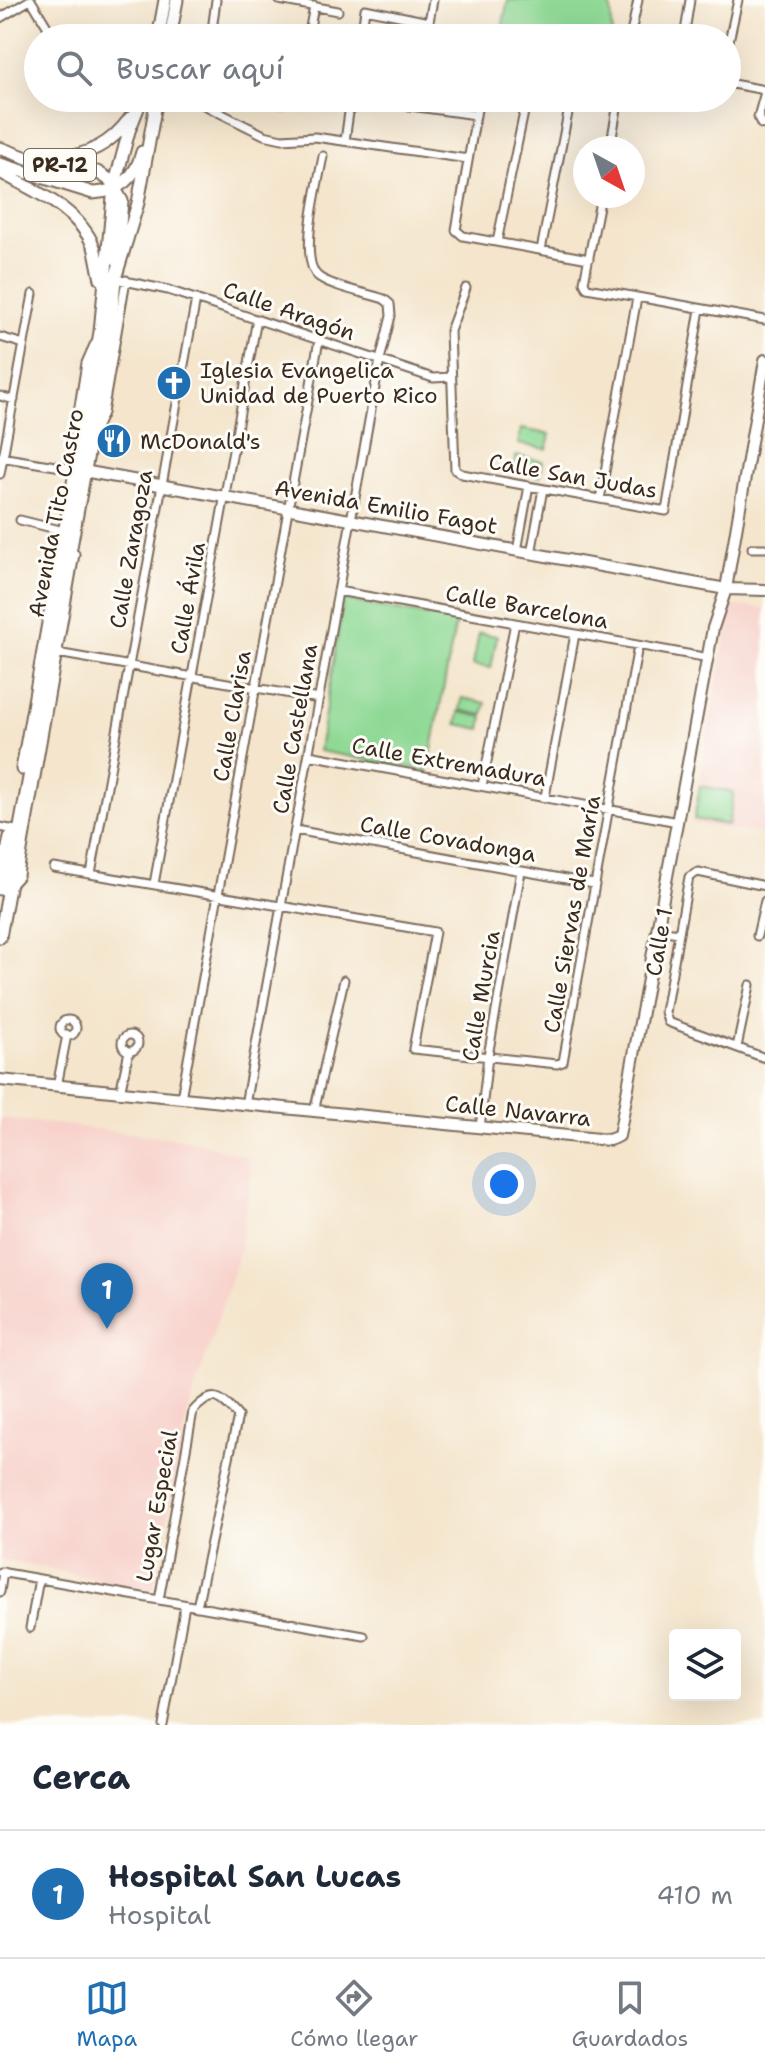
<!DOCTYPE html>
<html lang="es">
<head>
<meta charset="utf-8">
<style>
  :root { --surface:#fff; --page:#f6f6f7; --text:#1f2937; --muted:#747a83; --line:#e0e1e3; --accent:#1f6fb2 }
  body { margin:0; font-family:"Shantell Sans",sans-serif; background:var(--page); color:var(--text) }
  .controls { position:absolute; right:24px; bottom:24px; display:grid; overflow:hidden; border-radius:8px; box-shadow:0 8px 32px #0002 }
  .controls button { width:72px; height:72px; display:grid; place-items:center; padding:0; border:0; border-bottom:2px solid var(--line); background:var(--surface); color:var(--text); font:40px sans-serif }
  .compass { position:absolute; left:573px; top:136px; width:72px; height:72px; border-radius:50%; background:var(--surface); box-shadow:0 8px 32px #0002; rotate:140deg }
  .you { position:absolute; left:504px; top:1184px; width:28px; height:28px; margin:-20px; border:6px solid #fff; border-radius:50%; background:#1a73e8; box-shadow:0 0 0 12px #1a73e833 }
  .badge { display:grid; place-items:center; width:52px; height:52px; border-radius:50%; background:var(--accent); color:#fff; font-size:26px; font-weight:700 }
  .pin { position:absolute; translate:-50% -66px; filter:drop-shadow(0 2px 4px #0008) }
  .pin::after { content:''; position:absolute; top:42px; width:28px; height:24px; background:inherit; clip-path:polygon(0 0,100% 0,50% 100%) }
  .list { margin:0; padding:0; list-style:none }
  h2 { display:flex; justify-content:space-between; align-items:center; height:104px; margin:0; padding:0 32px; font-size:34px }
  h2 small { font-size:26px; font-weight:400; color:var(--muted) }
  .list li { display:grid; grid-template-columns:52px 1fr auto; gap:24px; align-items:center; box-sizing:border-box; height:128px; padding:0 32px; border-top:2px solid var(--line) }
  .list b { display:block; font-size:30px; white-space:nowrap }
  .list p { margin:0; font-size:26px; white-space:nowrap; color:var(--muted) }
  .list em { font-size:26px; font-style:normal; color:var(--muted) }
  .icon { flex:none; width:44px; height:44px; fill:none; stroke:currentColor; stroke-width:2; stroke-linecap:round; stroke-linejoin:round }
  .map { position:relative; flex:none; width:765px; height:1725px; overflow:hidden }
  .search { position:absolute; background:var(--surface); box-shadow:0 8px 32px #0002; left:24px; right:24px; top:24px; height:88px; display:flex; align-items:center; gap:20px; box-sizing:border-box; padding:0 28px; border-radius:44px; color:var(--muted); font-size:30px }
  .sheet { height:232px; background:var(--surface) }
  nav { display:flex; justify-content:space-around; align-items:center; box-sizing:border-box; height:112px; border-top:2px solid var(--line); background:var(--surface); font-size:22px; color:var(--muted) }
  nav a { display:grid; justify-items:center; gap:4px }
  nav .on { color:var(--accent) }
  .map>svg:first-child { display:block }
</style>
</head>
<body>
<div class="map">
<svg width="765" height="1725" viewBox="0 0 765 1725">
  <rect width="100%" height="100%" fill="#fdfcf7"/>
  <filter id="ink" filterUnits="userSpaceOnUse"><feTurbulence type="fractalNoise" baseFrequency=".0125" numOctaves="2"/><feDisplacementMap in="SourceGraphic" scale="16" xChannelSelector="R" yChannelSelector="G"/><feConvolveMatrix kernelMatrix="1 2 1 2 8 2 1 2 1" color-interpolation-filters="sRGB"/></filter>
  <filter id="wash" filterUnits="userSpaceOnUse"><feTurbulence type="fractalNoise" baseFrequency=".006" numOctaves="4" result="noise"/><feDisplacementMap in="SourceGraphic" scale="32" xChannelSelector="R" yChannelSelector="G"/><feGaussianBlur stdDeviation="1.8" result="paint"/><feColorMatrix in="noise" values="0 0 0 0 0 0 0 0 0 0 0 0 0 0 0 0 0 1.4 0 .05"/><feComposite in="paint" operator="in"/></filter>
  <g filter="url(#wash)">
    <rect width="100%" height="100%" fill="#f4e5cc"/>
    <path fill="#f7d0c9" d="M731 605 765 608V834L692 824Z
      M0 1118 190 1140 247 1157 251 1171 240 1250 189 1409 153 1591 0 1559Z"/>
    <path fill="#8fd995" stroke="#65825a" stroke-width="2" d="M508 0H606L611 8 612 38H500Z
      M521 429 550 434 547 449 518 444Z
      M516 456 543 461 540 477 513 472Z
      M343 600 456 621 428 771 319 751Z
      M479 633 497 636 491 668 473 665Z
      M462 698 486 703 483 715 460 710Z
      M459 712 483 717 481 729 457 724Z
      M700 786 734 792 728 825 694 819Z"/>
  </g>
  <g filter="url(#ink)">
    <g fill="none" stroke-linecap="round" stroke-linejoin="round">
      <defs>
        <path id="street" d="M31 0 48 28 58 38
          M279 0 338 11
          M0 18 30 0
          M211 38 216 0
          M308 38 314 6
          M361 38 365 9 429 22
          M426 38 433 0
          M630 38 638 0
          M684 38 690 0
          M727 50 738 0
          M727 83 765 90
          M765 92 758 117 761 124 765 125
          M190 98 264 135 282 139 315 137 468 159
          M275 98 282 103 294 98
          M352 98 476 115
          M479 98 456 230 463 236 589 259
          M345 141 351 98
          M610 148 619 98
          M601 196 584 282 587 288 765 320
          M497 242 527 98
          M541 250 571 98
          M115 279 168 290 433 378 451 377
          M466 288 450 331 455 470 462 474 666 511 700 309
          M0 337 24 344
          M0 396 14 400
          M93 435 103 413 126 280
          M0 457 74 469
          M69 469 86 363 94 345
          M0 474 33 294
          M600 499 637 298
          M20 520 64 531
          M752 548H765
          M517 551 529 486
          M531 554 543 489
          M338 591 709 658
          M57 653 319 699
          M309 755 678 822
          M482 786 515 623
          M545 797 575 634
          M0 827 20 831
          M295 830 594 884
          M54 868 435 932 413 1049 557 1064 563 1062 638 646
          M91 874 196 299
          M154 884 257 319
          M10 886 19 876 20 868 75 554
          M765 886 698 872 689 877 665 1012 668 1022 765 1058
          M658 930 679 933
          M757 936 765 901
          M60 1028a8 8 0 1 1 16 0a8 8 0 1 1-16 0Z
          M122 1043a8 8 0 1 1 16 0a8 8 0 1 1-16 0Z
          M737 1047 750 985
          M57 1086 67 1035
          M120 1093 129 1051
          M181 1098 319 340
          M245 1105 380 360 391 316 390 304 384 299C366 293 333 287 319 277 297 262 319 181 323 156
          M314 1112 344 980
          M480 1128 488 1056 521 871
          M0 1572 364 1636
          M0 1592 3 1572
          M159 1600 193 1411C213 1389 220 1396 238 1416L197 1607
          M30 1628 39 1579
          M163 1725 185 1605"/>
        <path id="secondary" d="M78 470 726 589 765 590
          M0 1080 609 1140 619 1136 713 628 726 589 765 360"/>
        <path id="primary" d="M158 38 165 0
          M170 38 177 0
          M0 148 30 159 97 172 110 180 122 201 117 260
          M49 157C83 159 110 146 130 118
          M0 164 93 193C119 192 136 177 142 152
          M0 172C34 191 78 208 94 247 97 257 98 268 101 279
          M22 769 100 332 114 187 129 131 142 98
          M0 889 10 837
          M0 937 110 333 115 279 138 203 157 98"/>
      </defs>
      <use href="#street" stroke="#7c6b5b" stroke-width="11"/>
      <use href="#secondary" stroke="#7c6b5b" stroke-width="14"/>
      <use href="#primary" stroke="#7c6b5b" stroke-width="15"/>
      <use href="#street" stroke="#fff" stroke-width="7"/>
      <use href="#secondary" stroke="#fff" stroke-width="10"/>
      <use href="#primary" stroke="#fff" stroke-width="11"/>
    </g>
  </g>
  <defs>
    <symbol id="church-disc" viewBox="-11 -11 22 22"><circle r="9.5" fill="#1f6fb2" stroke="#fdfcf7"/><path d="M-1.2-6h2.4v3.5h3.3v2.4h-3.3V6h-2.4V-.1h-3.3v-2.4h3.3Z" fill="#fff"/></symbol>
    <symbol id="restaurant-disc" viewBox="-11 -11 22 22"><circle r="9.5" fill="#1f6fb2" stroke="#fdfcf7"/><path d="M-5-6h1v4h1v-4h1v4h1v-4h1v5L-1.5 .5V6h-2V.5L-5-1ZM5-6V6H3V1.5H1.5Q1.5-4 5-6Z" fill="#fff"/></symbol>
  </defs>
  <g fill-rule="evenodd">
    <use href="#church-disc" x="154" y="363" width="40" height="40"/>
    <use href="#restaurant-disc" x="94" y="421" width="40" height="40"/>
  </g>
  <g text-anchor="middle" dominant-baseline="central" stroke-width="6" stroke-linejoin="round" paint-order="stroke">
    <rect fill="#fdfcf7" stroke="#75695f" stroke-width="2" x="24" y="149" width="72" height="32" rx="6"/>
    <g font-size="20" font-weight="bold" fill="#3b2a1e">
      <text x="60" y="165">PR-12</text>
    </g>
    <g font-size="22" fill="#3b2a1e" stroke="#fdfcf7">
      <text transform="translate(289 311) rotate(19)">Calle Aragón</text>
      <text transform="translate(573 476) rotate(10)">Calle San Judas</text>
      <text transform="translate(386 507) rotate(10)">Avenida Emilio Fagot</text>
      <text transform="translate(56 513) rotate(-79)">Avenida Tito Castro</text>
      <text transform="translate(131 549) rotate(-80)">Calle Zaragoza</text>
      <text transform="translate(188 598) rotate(-80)">Calle Ávila</text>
      <text transform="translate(527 607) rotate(10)">Calle Barcelona</text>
      <text transform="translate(232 716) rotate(-80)">Calle Clarisa</text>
      <text transform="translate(295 729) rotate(-80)">Calle Castellana</text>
      <text transform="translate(449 762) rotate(10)">Calle Extremadura</text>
      <text transform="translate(448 839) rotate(10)">Calle Covadonga</text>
      <text transform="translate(572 914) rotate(-80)">Calle Siervas de María</text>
      <text transform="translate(659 942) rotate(-80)">Calle 1</text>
      <text transform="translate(481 996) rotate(-80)">Calle Murcia</text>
      <text transform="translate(518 1111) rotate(6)">Calle Navarra</text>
      <text transform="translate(157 1506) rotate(-80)">Lugar Especial</text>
    </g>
    <g font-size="22" fill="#3b2a1e" stroke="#fdfcf7" text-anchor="start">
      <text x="200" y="370">Iglesia Evangelica<tspan x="200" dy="25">Unidad de Puerto Rico</tspan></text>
      <text x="140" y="441">McDonald's</text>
    </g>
  </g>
</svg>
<div class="controls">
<button><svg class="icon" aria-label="layers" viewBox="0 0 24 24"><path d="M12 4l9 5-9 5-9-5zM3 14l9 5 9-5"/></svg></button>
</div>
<svg class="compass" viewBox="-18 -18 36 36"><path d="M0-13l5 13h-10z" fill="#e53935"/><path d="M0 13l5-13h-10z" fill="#747a83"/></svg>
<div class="you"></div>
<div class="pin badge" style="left:107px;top:1329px">1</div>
<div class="search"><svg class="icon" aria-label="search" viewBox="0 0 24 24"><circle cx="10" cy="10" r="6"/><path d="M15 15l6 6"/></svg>Buscar aquí</div>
</div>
<section class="sheet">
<h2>Cerca<small></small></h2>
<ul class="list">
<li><span class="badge">1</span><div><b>Hospital San Lucas</b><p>Hospital</p></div><em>410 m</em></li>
</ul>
</section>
<nav>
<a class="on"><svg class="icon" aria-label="map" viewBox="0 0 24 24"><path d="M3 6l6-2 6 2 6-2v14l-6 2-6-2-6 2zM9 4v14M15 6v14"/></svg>Mapa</a>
<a><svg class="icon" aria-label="directions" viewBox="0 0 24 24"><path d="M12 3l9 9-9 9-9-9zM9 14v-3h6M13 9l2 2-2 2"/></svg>Cómo llegar</a>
<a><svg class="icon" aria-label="saved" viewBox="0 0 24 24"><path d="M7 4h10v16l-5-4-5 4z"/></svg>Guardados</a>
</nav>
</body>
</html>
